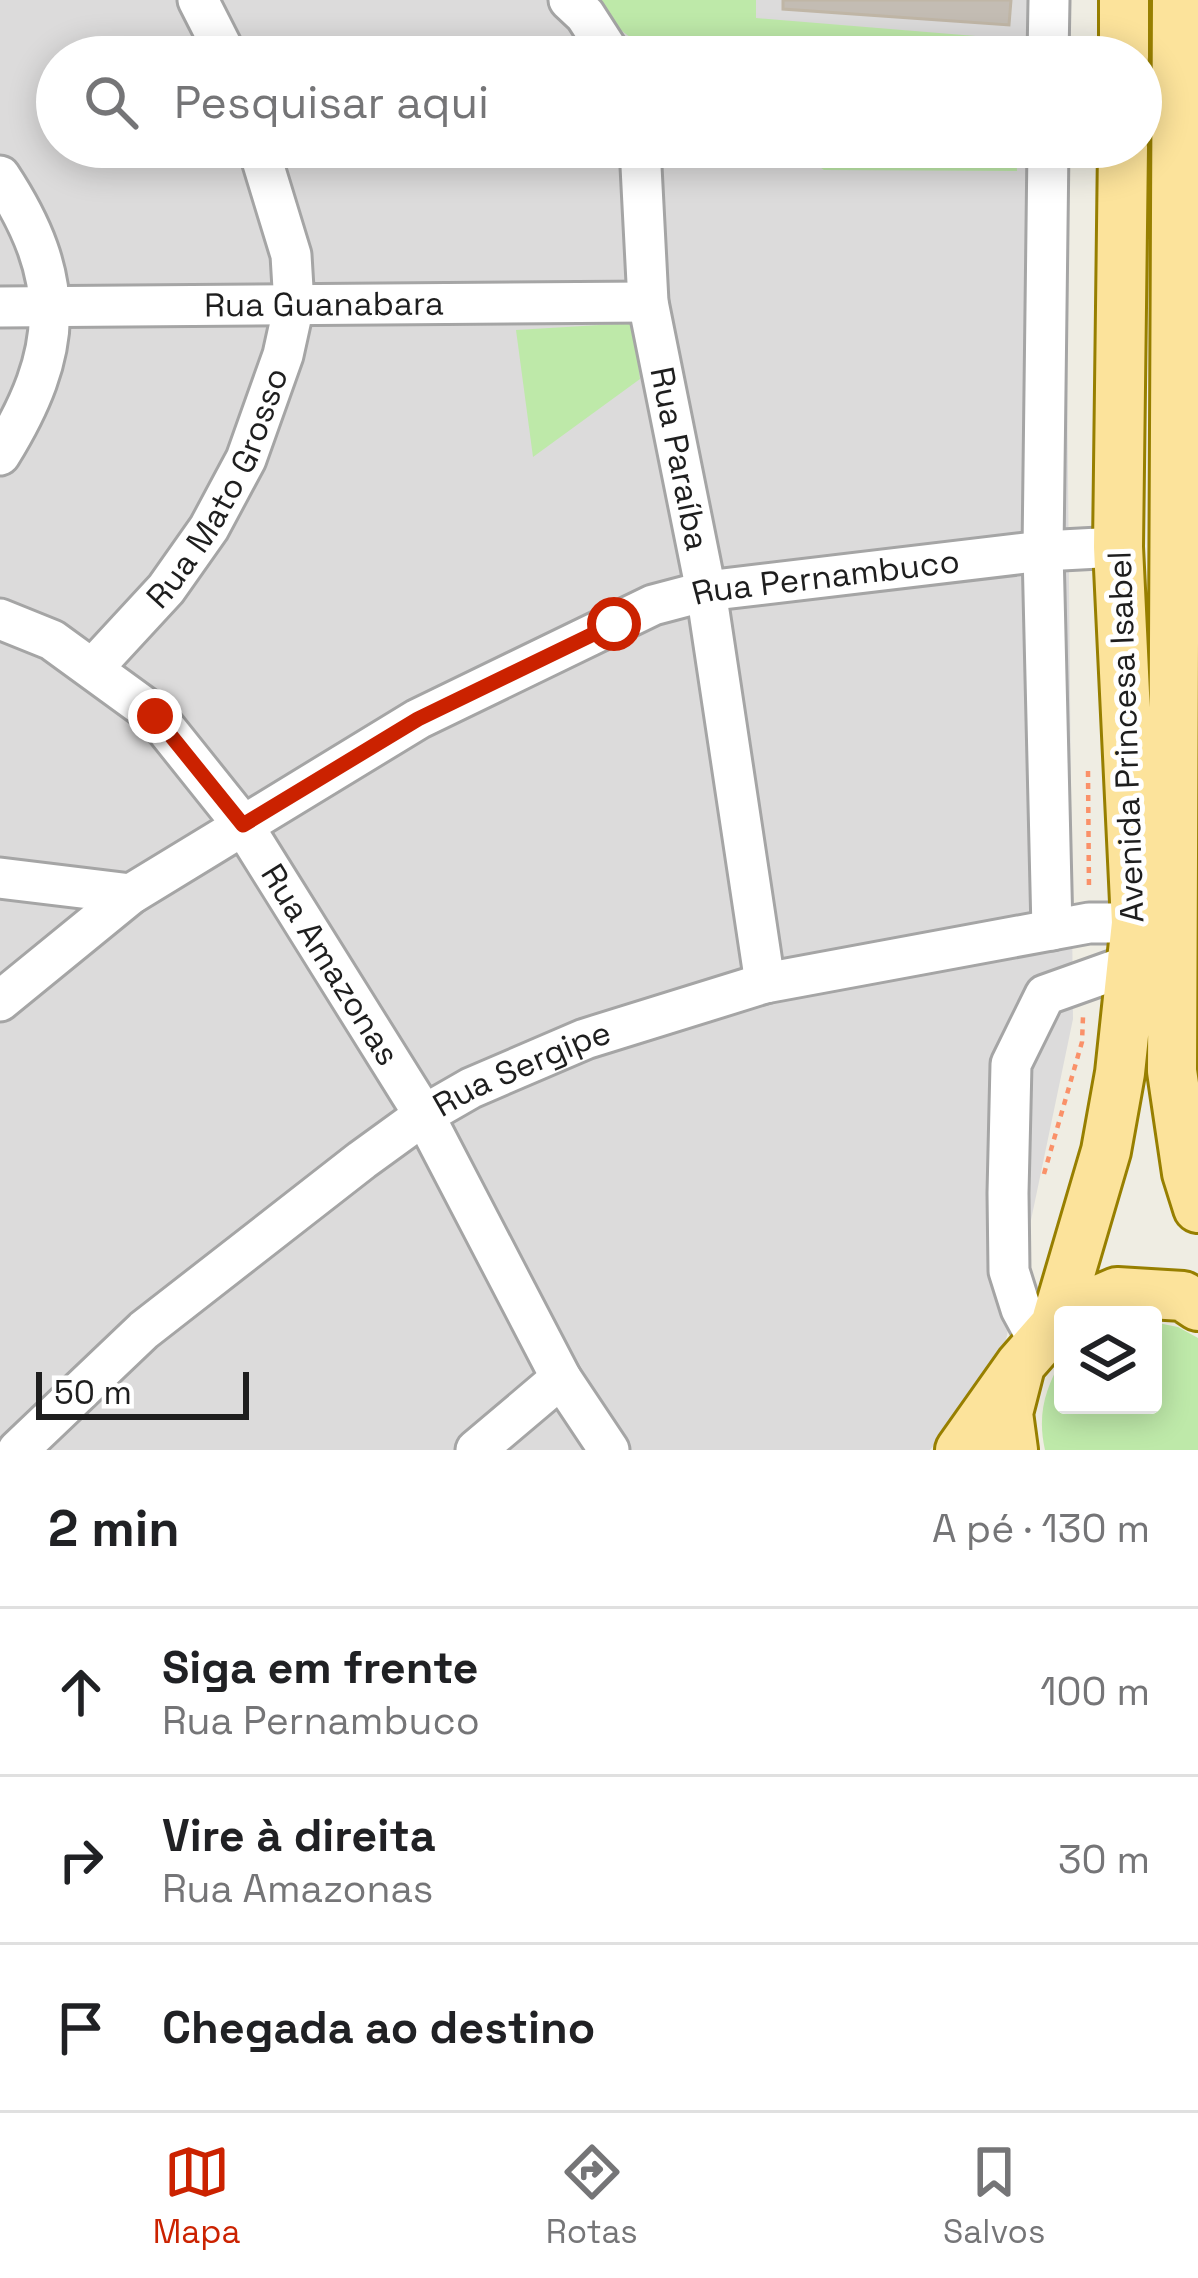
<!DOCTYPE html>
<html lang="pt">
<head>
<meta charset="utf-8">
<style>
  :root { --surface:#fff; --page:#f2f2f2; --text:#202124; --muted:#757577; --line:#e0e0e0; --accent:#cb2200 }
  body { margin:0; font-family:"Space Grotesk",sans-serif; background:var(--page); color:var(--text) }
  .controls { position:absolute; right:36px; bottom:36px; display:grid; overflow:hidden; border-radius:12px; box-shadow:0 6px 30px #0003 }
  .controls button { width:108px; height:108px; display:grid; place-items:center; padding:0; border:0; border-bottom:3px solid var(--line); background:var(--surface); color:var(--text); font:60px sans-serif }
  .scale { position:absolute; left:36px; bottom:30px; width:213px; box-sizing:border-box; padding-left:12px; border:6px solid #1e1e1e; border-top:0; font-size:33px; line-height:42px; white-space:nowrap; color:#1e1e1e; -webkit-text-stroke:9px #fff; paint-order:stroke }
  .stop { position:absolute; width:36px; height:36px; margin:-27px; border:9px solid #cb2200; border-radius:50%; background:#fff }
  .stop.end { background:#cb2200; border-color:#fff; box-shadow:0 3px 12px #0008 }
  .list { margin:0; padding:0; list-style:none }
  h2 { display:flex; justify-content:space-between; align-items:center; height:156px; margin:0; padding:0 48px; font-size:51px }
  h2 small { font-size:39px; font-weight:400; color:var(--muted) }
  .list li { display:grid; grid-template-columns:78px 1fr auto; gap:36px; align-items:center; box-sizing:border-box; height:168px; padding:0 48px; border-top:3px solid var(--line) }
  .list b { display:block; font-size:45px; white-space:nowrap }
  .list p { margin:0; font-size:39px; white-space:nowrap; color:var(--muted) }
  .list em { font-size:39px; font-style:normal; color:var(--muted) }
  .icon { flex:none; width:66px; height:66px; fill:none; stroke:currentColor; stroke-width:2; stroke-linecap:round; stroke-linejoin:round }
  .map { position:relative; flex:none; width:1198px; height:1450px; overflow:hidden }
  .search { position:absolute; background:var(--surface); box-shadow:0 6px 30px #0003; left:36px; right:36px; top:36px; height:132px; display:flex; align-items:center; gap:30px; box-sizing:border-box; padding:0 42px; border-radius:66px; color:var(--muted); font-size:45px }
  .sheet { height:660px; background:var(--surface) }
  nav { display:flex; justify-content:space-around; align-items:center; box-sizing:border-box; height:168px; border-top:3px solid var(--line); background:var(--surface); font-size:33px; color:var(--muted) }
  nav a { display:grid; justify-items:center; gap:6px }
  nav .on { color:var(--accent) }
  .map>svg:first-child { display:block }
</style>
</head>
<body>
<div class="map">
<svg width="1198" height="1450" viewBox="0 0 1198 1450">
  <rect width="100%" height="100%" fill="#efede3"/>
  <path fill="#dcdbdb" d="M0 0H1064L1065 57H57V147H1065L1073 1019 1002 1359 930 1450H0Z"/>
  <path fill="#bee9a9" d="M580 0H756V18L1012 39 1013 57H657Z
    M791 147H1016L1017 171 824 170Z
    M633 323 640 379 533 457 516 330Z
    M1153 1322 1178 1327 1198 1338V1450H1045C1037 1415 1045 1388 1063 1358V1405H1153Z"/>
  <path fill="#c3bcb3" stroke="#c0b6a6" stroke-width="3" d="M783 0H1011L1009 25 783 9Z"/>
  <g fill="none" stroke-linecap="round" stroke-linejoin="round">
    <defs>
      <g id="minor">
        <path d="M198 0 227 57"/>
        <path d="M569 0 585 15 612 57"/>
        <path d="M1048 57 1049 0"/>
        <path id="s1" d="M640 147 648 302 706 591 765 983"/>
        <path d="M1048 147 1043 551 1052 930"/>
        <path d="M0 176C68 279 64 352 0 455"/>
        <path id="s2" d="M0 307 648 302"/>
        <path id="s3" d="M0 619 52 640 155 715 243 825 424 1115 561 1378 609 1450"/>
        <path id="s4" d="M93 668 166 589 209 528 246 459 283 355 294 305 291 255 258 147"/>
        <path d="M0 878 131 894"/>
        <path id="s5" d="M0 1001 131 894 418 719 653 605 706 591 1043 551 1118 547"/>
        <path d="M1039 1342 1021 1309 1009 1271 1008 1193 1011 1064 1045 995 1132 964"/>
        <path id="s6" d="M18 1450 144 1330 362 1160 424 1115 471 1088 585 1039 765 983 1089 923H1136"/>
        <path d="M476 1450 561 1378"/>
      </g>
      <path id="major" d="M1177 0 1172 1071 1187 1173 1198 1208
        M1124 57V0
        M1064 1315 1117 1292 1183 1296 1198 1306
        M1057 1318 1106 1151 1120 1073 1136 923 1118 547 1123 147
        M960 1450 1020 1365 1063 1316
        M1013 1450 1008 1413 1019 1370"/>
    </defs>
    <use href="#minor" stroke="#a5a5a5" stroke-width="45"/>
    <use href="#major" stroke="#977f00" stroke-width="54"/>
    <path stroke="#fa9169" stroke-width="4.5" stroke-dasharray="6 6" stroke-linecap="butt" d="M1088 771 1089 891
      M1044 1174 1082 1042 1083 1017"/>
    <use href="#minor" stroke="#fff" stroke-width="39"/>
    <use href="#major" stroke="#fce39b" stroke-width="48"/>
  </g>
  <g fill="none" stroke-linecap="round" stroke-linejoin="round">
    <path stroke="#cb2200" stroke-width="15" d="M155 716 243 825 418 719 614 624"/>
  </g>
  <g text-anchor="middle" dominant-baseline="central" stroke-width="10" stroke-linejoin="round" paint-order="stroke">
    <g font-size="33" fill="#1e1e1e" stroke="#fff">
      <text stroke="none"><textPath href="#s2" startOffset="324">Rua Guanabara</textPath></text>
      <text stroke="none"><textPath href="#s1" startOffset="315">Rua Paraíba</textPath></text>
      <text stroke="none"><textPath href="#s4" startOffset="222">Rua Mato Grosso</textPath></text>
      <text stroke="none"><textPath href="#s5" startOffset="942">Rua Pernambuco</textPath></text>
      <text transform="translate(1126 737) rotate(-92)">Avenida Princesa Isabel</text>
      <text stroke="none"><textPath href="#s3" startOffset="489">Rua Amazonas</textPath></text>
      <text stroke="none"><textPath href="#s6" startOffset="636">Rua Sergipe</textPath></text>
    </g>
  </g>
</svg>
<div class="controls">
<button><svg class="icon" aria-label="layers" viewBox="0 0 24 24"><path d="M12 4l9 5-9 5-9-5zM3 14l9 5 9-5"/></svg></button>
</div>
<div class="scale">50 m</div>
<div class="stop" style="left:614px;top:624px"></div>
<div class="stop end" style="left:155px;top:716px"></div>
<div class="search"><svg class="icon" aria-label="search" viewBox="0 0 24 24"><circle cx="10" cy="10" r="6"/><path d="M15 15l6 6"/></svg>Pesquisar aqui</div>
</div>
<section class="sheet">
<h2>2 min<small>A pé · 130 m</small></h2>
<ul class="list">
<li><svg class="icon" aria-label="ahead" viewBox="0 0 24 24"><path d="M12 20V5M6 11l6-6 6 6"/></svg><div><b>Siga em frente</b><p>Rua Pernambuco</p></div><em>100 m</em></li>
<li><svg class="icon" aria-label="right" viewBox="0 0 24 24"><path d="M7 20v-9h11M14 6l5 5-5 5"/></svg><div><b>Vire à direita</b><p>Rua Amazonas</p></div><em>30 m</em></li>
<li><svg class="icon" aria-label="arrive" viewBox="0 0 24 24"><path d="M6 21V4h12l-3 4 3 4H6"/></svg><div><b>Chegada ao destino</b></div></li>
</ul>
</section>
<nav>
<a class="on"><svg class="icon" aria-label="map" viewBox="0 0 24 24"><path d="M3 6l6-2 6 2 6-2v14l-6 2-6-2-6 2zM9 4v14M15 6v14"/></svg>Mapa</a>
<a><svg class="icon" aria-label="directions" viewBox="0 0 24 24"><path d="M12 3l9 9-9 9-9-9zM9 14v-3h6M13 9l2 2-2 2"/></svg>Rotas</a>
<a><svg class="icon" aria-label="saved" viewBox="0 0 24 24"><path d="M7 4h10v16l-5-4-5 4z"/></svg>Salvos</a>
</nav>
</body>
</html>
